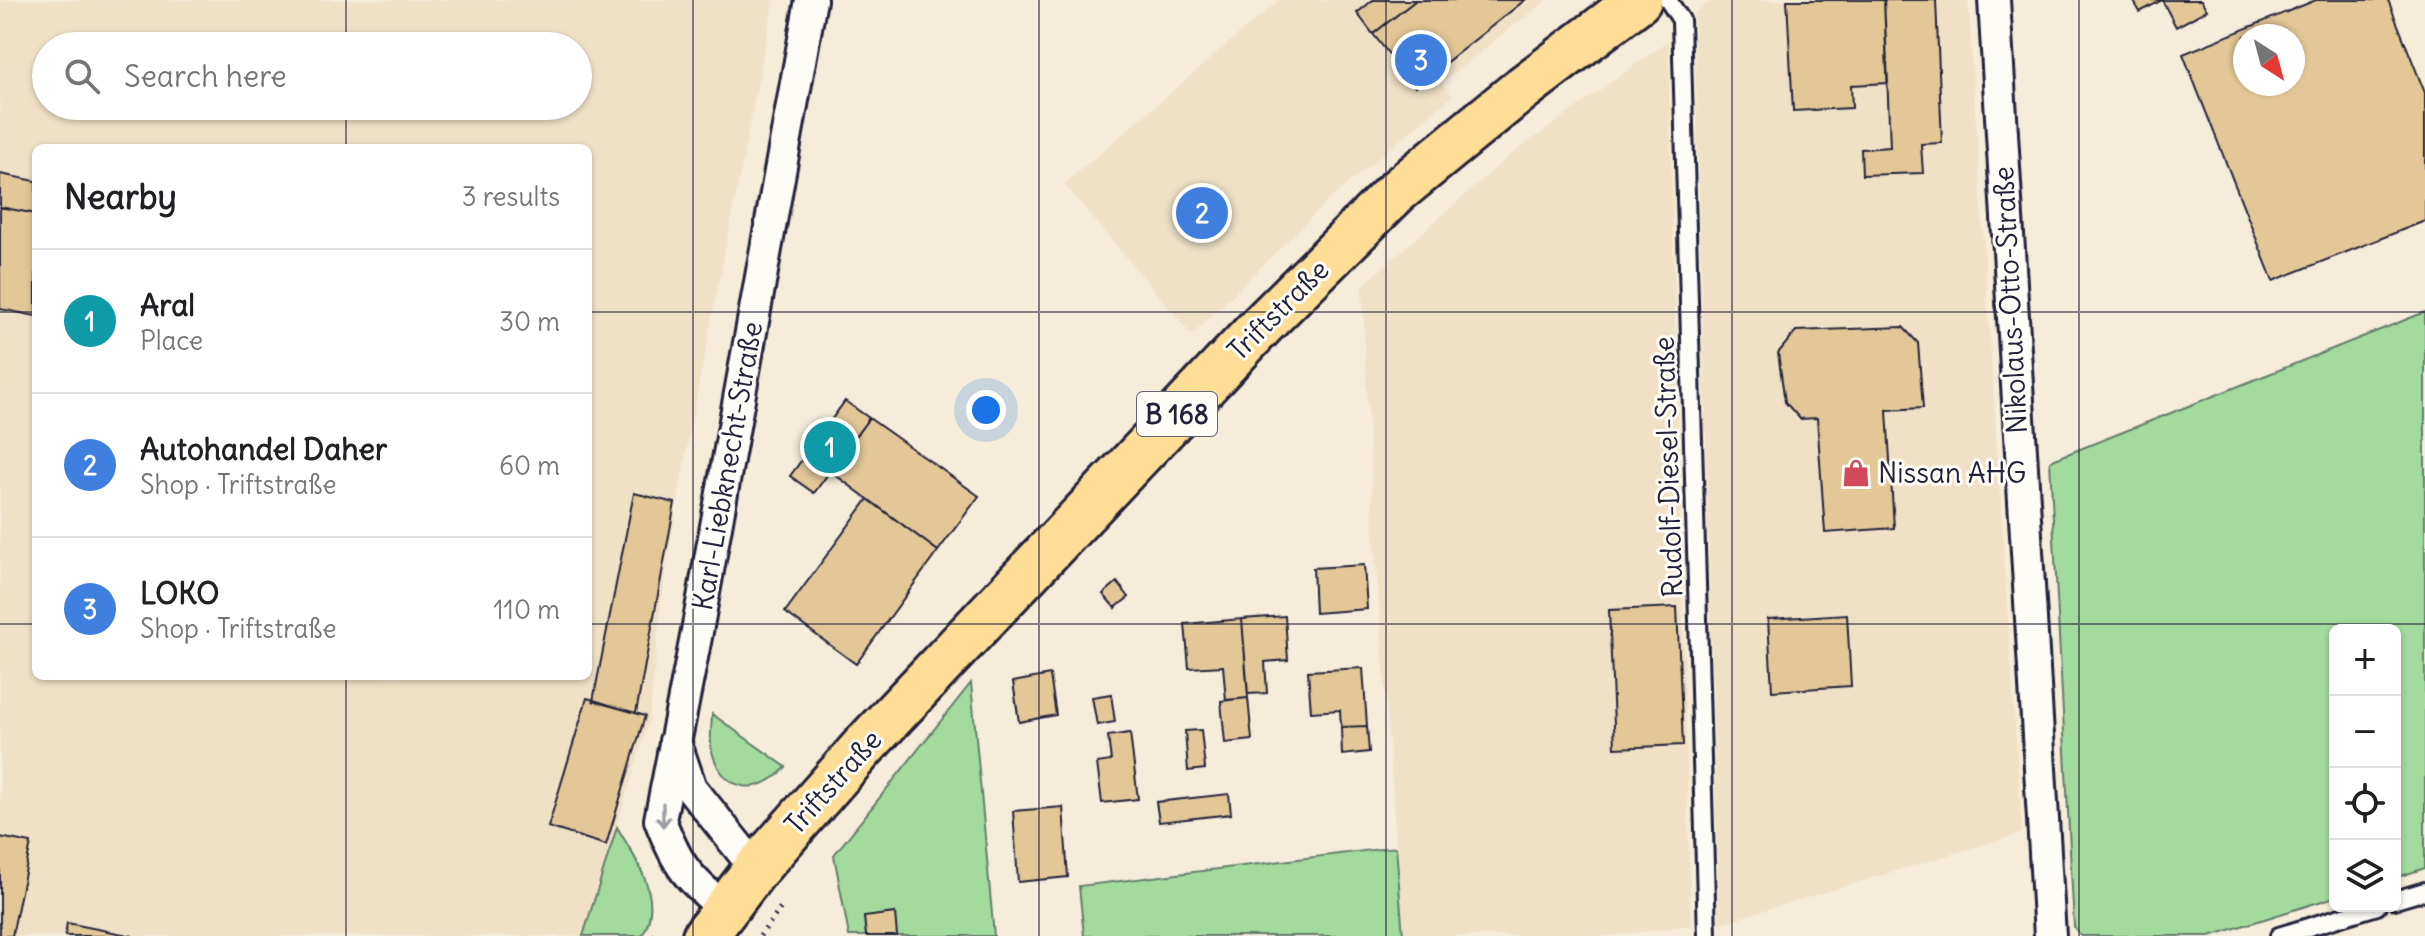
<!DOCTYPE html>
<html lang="en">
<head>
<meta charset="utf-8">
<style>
  :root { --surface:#fff; --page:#f2f2f2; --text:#202124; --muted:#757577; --line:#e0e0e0; --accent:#ea580c }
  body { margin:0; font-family:Delius,sans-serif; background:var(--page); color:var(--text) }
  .controls { position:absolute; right:24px; bottom:24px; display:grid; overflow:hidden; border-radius:12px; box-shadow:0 2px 6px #0004 }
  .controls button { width:72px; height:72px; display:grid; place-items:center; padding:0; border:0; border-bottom:2px solid var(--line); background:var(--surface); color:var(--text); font:40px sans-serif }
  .compass { position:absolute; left:2233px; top:24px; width:72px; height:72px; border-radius:50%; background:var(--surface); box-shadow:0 2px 6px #0004; rotate:144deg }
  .you { position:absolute; left:986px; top:410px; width:28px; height:28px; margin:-20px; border:6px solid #fff; border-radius:50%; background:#1a73e8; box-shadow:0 0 0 12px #1a73e833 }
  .badge { display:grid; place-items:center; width:52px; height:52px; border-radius:50%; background:var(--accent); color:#fff; font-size:26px; font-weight:700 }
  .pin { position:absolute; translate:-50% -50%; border:4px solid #fff; box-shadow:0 2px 8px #0006 }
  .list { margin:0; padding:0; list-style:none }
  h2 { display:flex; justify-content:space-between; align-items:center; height:104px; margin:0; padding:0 32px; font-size:34px }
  h2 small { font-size:26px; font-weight:400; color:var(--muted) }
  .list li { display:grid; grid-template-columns:52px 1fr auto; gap:24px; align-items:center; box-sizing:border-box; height:144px; padding:0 32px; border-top:2px solid var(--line) }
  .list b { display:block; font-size:30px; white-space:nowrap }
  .list p { margin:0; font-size:26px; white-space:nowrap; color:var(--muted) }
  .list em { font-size:26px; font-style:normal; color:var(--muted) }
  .icon { flex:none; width:44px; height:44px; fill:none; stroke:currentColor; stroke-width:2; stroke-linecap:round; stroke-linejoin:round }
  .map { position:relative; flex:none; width:2425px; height:936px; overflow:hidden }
  .search { position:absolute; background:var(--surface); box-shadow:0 2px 6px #0004; left:32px; top:32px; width:560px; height:88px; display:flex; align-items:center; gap:20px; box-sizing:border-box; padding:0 28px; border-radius:44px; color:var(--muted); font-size:30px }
  .panel { position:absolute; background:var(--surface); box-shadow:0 2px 6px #0004; left:32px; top:144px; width:560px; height:536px; border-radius:12px }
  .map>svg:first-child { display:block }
</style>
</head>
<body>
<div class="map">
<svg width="2425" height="936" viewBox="0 0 2425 936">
  <rect width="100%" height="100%" fill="#f5ecda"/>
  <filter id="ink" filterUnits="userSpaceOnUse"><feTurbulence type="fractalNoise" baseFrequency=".0125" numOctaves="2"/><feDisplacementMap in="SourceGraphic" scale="16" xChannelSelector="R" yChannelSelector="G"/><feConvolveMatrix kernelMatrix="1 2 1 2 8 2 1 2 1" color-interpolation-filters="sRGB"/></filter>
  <g filter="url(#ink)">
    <path fill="#f0e1c6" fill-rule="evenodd" d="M0 0H774L693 415 664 577 649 720 583 936H0ZM46 46H578V106H46ZM36 148H588V676H36Z
      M1279 0H1547L1442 82 1452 96 1329 200 1192 335 1064 184Z
      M1713 0H1968L2022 833 1719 924 1694 13Z
      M1668 41 1691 925 1611 936H1403L1373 522 1362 286 1508 157Z"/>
    <path fill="#a3da9d" stroke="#627e6c" stroke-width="2" d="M2425 312V868L2395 878V630H2335V897L2210 936H2081L2074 927 2050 461Z
      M971 683 994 936H849L834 855Z
      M712 714 786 767C759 797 722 793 712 751 709 740 712 725 712 714Z
      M617 827C636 860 665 899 642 936H583Z
      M1396 847 1403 936H1084L1079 886Z"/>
    <path fill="#e3c797" stroke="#22223b" stroke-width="2" fill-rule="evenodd" d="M1373 0H1416L1373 34 1357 13Z
      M1416 0H1525L1415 87 1373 34Z
      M1787 0H1884L1888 83 1851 85 1852 108 1793 111Z
      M1884 0H1936L1942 143 1921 144 1923 173 1862 175 1861 149 1890 147Z
      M2133 0H2201L2207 10 2176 27 2162 0 2140 12Z
      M2316 0H2388L2425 93V221L2273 281 2183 54ZM2245 36H2293V84H2245Z
      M0 174 36 181V214L0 207Z
      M0 207 36 214V316L0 309Z
      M1903 327 1918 343 1923 408 1887 410 1894 528 1825 533 1817 418 1800 419 1785 402 1778 353 1796 331Z
      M845 401 869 418 814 493 790 476Z
      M869 418 979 496 938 551 830 471Z
      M634 493 675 503 636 713 593 701Z
      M868 499 938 551 856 664 785 612Z
      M1364 565 1367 609 1315 613 1313 568Z
      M1117 582 1129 597 1115 608 1103 594Z
      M1677 607 1683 745 1615 748 1609 610Z
      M1847 614 1851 686 1772 691 1768 619Z
      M1285 616 1288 660 1265 662 1267 693 1248 694 1242 619Z
      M1242 619 1248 698 1226 700 1223 666 1189 668 1185 624Z
      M1363 668 1367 726 1341 727 1340 710 1311 712 1308 671Z
      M1050 675 1056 715 1019 722 1013 682Z
      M1111 694 1115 722 1097 725 1092 697Z
      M587 698 645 716 606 845 548 827Z
      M1248 698 1252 740 1225 743 1221 701Z
      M1367 726 1369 752 1342 755 1341 727Z
      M1201 730 1205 769 1188 771 1185 731Z
      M1130 733 1138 799 1102 803 1097 763 1111 761 1108 736Z
      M1229 794 1231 814 1159 822 1156 802Z
      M1063 807 1068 877 1018 882 1013 811Z
      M0 837 31 843 12 936H0Z
      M895 913 897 936H866L864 917Z
      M67 923 133 936H65Z"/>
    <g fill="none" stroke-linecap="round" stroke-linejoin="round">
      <defs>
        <path id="service" d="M1668 0 1681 20 1707 936
          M2395 900 2425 891
          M2279 936 2377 906"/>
        <path id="minor" d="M1994 0 2050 936
          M675 741 691 788 756 869
          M725 909C687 877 678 867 660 820L696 637 811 0"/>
        <path id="primary" d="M705 936 756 869 865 745 1263 324 1396 192 1523 88 1639 0"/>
      </defs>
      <use href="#service" stroke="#22223b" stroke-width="22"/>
      <use href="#minor" stroke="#22223b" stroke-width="36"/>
      <use href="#primary" stroke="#22223b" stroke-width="50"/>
      <path stroke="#22223b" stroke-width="5" stroke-dasharray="2 6" stroke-linecap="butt" d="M654 936 656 933
        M760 936 783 905"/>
      <use href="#service" stroke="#fdfcf7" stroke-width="16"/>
      <use href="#minor" stroke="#fdfcf7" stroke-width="30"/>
      <use href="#primary" stroke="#fedd96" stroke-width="44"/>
    </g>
    <defs><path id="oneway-shaft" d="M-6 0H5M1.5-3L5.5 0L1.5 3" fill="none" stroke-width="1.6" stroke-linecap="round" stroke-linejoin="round" transform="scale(2)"/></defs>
    <use stroke="#9a9aa2" href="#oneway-shaft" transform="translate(663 815) rotate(90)"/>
  </g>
  <path fill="none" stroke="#22223b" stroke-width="2" stroke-opacity="0.55" d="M346 0V46M693 0V936M1039 0V936M1386 0V936M1732 0V936M2079 0V936M346 106V148M0 312H36M588 312H2425M0 624H36M588 624H2425M346 676V936"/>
  <defs>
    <symbol id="shop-bare" viewBox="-9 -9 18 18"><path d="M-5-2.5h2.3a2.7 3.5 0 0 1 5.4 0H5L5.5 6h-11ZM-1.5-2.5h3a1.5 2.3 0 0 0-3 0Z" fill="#d1495b" stroke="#fdfcf7" stroke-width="2.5" paint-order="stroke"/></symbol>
  </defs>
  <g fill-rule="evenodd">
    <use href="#shop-bare" x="1836" y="453" width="40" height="40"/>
  </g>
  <g text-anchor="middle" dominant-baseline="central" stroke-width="6" stroke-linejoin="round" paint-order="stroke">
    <rect fill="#fdfcf7" stroke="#646373" stroke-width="2" x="1137" y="392" width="80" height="44" rx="6"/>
    <g font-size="26" font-weight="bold" fill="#22223b">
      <text x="1177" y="414">B 168</text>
    </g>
    <g font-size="28" fill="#22223b" stroke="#fdfcf7">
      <text transform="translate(2010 300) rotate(-93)">Nikolaus-Otto-Straße</text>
      <text transform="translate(1278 310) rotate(-45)">Triftstraße</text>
      <text transform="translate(727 466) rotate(-80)">Karl-Liebknecht-Straße</text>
      <text transform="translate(1668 467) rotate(-92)">Rudolf-Diesel-Straße</text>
      <text transform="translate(833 782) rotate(-48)">Triftstraße</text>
    </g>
    <g font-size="28" fill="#22223b" stroke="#fdfcf7" text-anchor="start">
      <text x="1878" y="473">Nissan AHG</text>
    </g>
  </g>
</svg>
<div class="controls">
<button>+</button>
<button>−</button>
<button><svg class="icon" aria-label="locate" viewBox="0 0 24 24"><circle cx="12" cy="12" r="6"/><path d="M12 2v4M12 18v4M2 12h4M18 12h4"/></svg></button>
<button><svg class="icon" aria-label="layers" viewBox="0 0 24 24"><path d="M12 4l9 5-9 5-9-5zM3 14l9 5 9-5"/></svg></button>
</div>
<svg class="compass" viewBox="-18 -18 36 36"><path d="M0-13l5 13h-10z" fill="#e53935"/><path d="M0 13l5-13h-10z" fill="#757577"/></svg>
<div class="you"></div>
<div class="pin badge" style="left:830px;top:447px;background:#0f9aa8">1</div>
<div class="pin badge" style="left:1202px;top:213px;background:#3f7fe0">2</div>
<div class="pin badge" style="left:1421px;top:60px;background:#3f7fe0">3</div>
<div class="search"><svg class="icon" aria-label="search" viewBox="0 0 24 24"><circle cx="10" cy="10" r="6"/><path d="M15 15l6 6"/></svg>Search here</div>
<section class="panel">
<h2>Nearby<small>3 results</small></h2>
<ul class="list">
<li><span class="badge" style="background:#0f9aa8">1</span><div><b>Aral</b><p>Place</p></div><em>30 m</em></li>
<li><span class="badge" style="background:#3f7fe0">2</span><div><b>Autohandel Daher</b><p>Shop · Triftstraße</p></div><em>60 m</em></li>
<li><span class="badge" style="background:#3f7fe0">3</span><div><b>LOKO</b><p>Shop · Triftstraße</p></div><em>110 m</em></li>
</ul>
</section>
</div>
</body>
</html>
